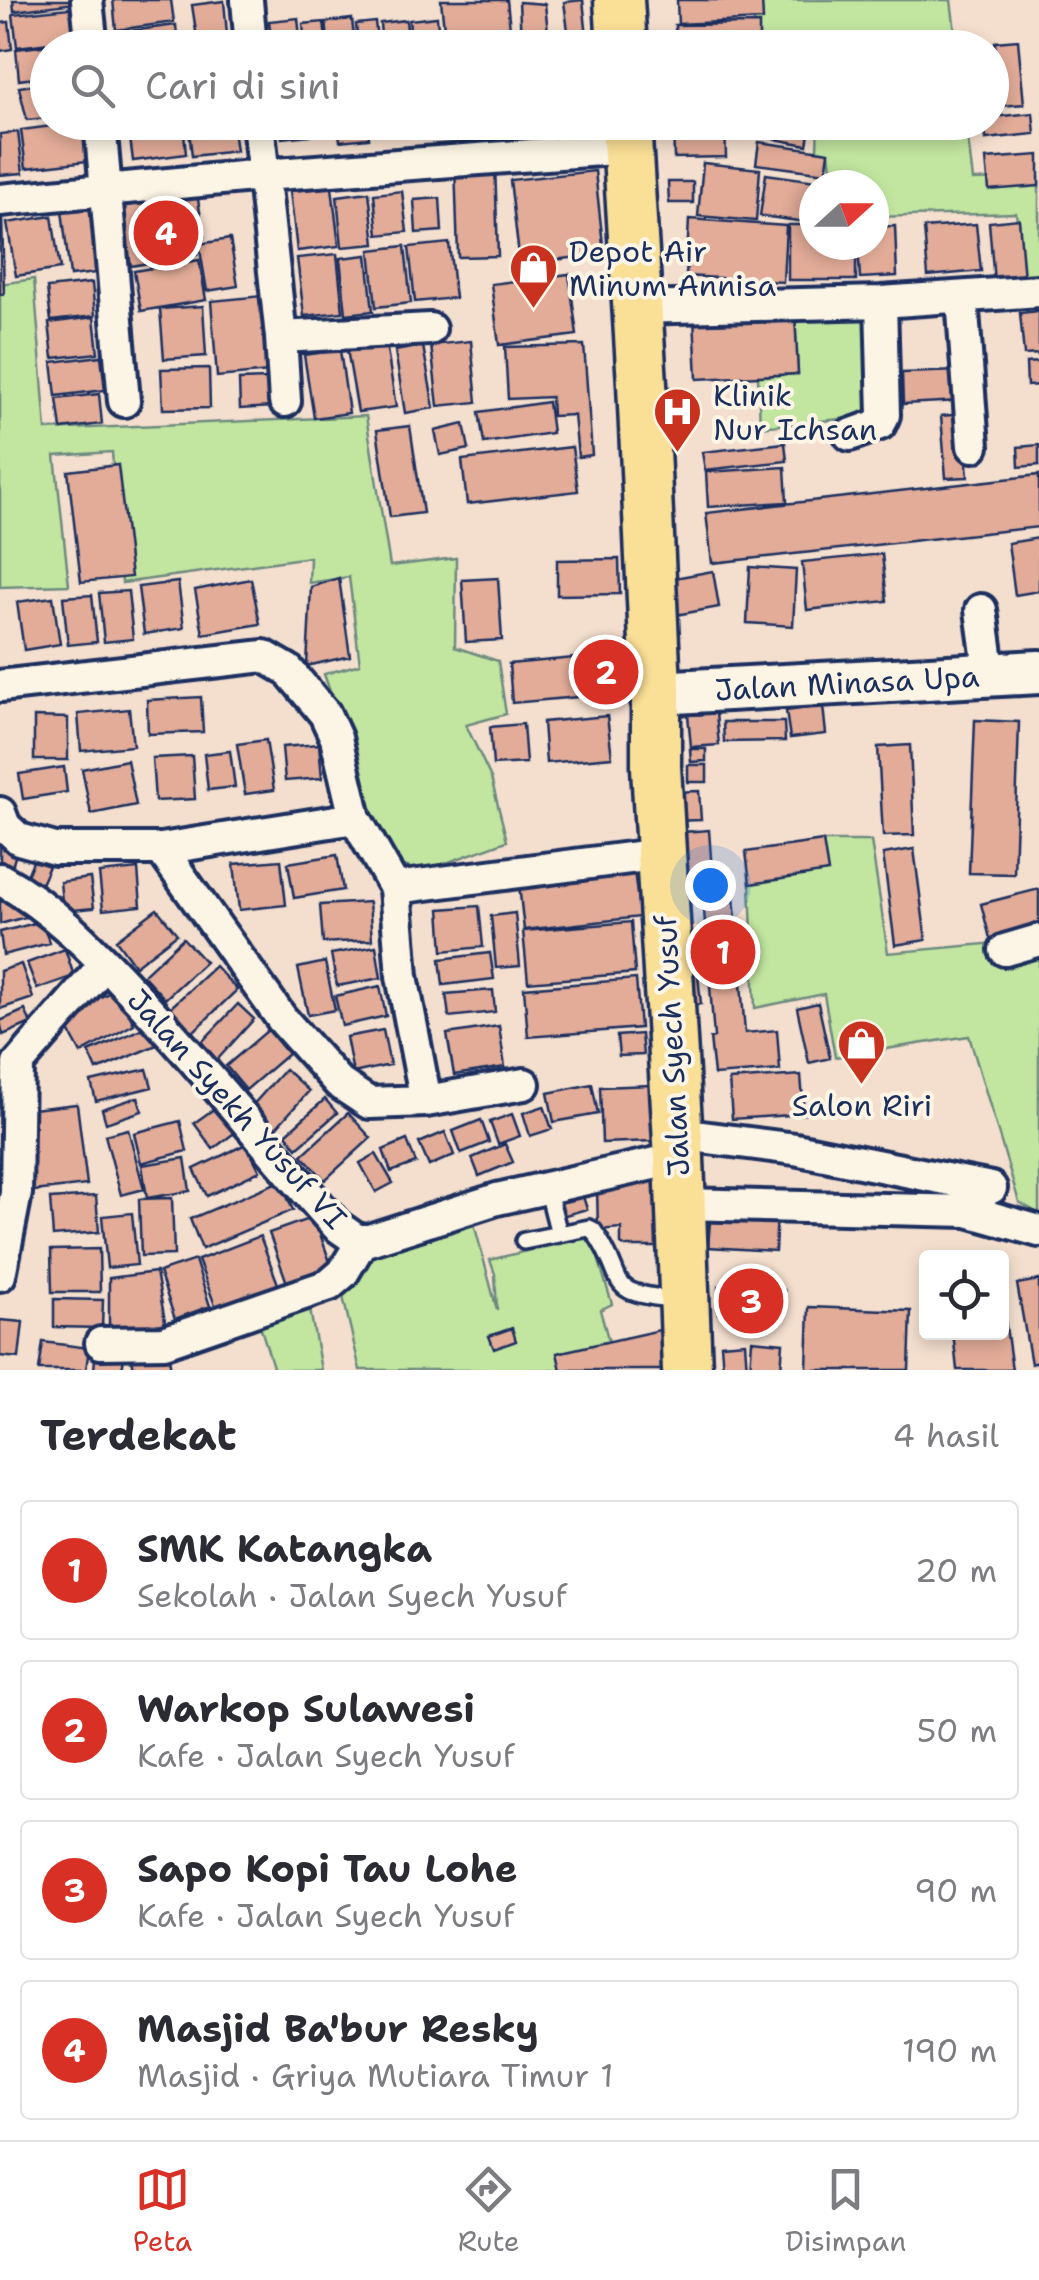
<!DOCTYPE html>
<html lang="id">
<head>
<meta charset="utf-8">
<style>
  :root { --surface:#fff; --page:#f7f7f7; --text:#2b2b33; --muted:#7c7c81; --line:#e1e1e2; --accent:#d93025 }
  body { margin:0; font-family:"Shantell Sans",sans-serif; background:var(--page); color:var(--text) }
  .controls { position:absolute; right:30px; bottom:30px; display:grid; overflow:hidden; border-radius:10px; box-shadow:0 5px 15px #0003 }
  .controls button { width:90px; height:90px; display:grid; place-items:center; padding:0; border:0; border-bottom:2px solid var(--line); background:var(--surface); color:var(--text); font:50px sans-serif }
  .compass { position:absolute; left:799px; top:170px; width:90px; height:90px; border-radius:50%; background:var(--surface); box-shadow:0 5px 15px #0003; rotate:69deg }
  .you { position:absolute; left:710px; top:885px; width:35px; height:35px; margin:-25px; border:8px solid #fff; border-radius:50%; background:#1a73e8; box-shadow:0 0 0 15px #1a73e833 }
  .badge { display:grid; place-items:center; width:65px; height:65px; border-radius:50%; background:var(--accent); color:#fff; font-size:32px; font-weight:700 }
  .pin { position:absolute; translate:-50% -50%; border:5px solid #fff; box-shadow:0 2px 10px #0006 }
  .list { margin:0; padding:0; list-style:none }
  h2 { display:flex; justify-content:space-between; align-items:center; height:130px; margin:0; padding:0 40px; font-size:42px }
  h2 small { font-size:32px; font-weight:400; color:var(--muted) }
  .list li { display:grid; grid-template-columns:65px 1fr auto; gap:30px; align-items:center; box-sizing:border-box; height:140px; margin:0 20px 20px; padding:0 20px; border:2px solid var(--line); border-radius:10px }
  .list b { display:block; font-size:38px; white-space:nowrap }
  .list p { margin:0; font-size:32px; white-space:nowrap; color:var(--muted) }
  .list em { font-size:32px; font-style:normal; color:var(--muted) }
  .icon { flex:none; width:55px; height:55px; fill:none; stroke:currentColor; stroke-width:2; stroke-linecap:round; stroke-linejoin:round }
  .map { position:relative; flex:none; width:1039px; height:1370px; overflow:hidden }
  .search { position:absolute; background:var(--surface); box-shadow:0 5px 15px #0003; left:30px; right:30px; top:30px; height:110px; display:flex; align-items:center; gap:25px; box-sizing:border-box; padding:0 35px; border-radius:55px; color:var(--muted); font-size:38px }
  .sheet { height:770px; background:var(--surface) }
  nav { display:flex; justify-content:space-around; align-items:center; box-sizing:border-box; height:140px; border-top:2px solid var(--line); background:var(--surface); font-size:28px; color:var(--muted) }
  nav a { display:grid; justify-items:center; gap:5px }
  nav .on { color:var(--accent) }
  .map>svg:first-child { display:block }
</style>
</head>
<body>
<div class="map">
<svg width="1039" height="1370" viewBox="0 0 1039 1370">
  <rect width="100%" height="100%" fill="#f4dfce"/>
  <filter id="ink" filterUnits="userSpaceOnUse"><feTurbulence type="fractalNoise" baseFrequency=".01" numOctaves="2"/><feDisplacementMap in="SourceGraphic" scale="20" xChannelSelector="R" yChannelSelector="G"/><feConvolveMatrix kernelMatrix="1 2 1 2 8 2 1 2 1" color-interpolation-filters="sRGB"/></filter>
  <g filter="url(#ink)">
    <path fill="#c2e6a0" stroke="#6e8a7f" stroke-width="2.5" d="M753 0H951L957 47H755Z
      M818 123H966L973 180 1039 178V277L1024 279 1016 213 874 217V185H833L829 152 817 150Z
      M34 279 46 430 366 416 390 566 456 558 455 647 498 661 506 714 466 725 491 778 507 841 421 872 388 860 324 674 360 664 349 577 309 583 310 557 122 583 112 452 55 456 69 585 0 587V284Z
      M795 312H878L871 416 760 427 758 376 798 374Z
      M823 841H871L888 953 1039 939V1214L1019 1202 969 1036 835 1057 824 994 755 1008 750 884 827 872Z
      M472 1216 497 1310 495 1274 490 1260 591 1235 612 1304 600 1310 609 1342 561 1370H360L339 1279 367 1249Z
      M309 1304 321 1370H274L258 1319Z"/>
    <path fill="#e2ac98" stroke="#1b2f5e" stroke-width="2.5" d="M13 0H75V3L14 11Z
      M113 0H171L174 22 116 30Z
      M441 0H507L512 48H446Z
      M583 0 587 37 569 38 564 2Z
      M677 0H762L763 20 678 24Z
      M224 1 227 34 197 38 192 5Z
      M519 2 545 4 549 42 521 40Z
      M78 7 82 39 17 47 13 14Z
      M437 17 440 48H412L409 20Z
      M298 18 301 48H272L269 21Z
      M352 19 355 48H329L326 22Z
      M406 20 409 48H382L380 23Z
      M9 22 12 49 0 51V23Z
      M324 22 327 48H305L303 24Z
      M375 22 378 48H358L356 24Z
      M759 24V48H676L675 25Z
      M176 25 178 48H124L122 32Z
      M231 39 232 48H196L195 44Z
      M1018 40 1024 104 1001 106 995 42Z
      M75 42V48H48V76L19 80 16 49Z
      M48 83V118L27 120 19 87Z
      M1033 113 1035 134 986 139 985 122H992V117Z
      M83 122 88 161 26 168 21 130Z
      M128 122H183L186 154 133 161Z
      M188 122H232L236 151 192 156Z
      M280 122H330L331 133 282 138Z
      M338 122H367L369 138 340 141Z
      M373 122H406V126L374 129Z
      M514 122H587L586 131 514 129Z
      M673 122H725L726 157 674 158Z
      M755 122H811L807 145 753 135Z
      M18 132 23 173 0 175V134Z
      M759 142 829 152 826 173 756 164Z
      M1039 155V186L989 190 986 159Z
      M495 163 498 256 458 257 455 164Z
      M703 163 760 169 756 221 698 216Z
      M595 171 604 254 520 264 510 180Z
      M766 174 823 182V185H814V223L760 216Z
      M668 182H693V203H669Z
      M332 187 339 246 297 251 290 191Z
      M402 191 407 232 378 235 374 194Z
      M369 192 375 244 342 247 337 196Z
      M197 193 204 237 194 239 197 255 131 266 121 207Z
      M440 198 442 231 416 233 414 200Z
      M90 207 96 273 70 276 62 210Z
      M0 215H2L4 294H0Z
      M52 216 60 269 16 276 7 223Z
      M689 219 786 226 783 282 686 276Z
      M1019 219 1024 279 994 282 989 222Z
      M976 224 981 271 928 276 924 228Z
      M788 225H814V245H856V280H788Z
      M895 226 897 276 860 278 858 245H874V227Z
      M230 239 238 286 207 291 199 244Z
      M449 243 455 298 415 302 409 247Z
      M405 246 411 303 376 307 370 250Z
      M337 254 343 312 304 316 297 258Z
      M367 255 373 311 346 314 340 258Z
      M199 260 206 300 141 311 134 271Z
      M569 274 577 335 499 345 491 284Z
      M92 283 95 316 51 321 47 288Z
      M262 296 269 372 217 377 211 301Z
      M203 306 206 356 164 359 160 309Z
      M1039 311V354L1024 355 1020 313Z
      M795 312 798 374 697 379 694 317Z
      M94 317 98 353 53 358 49 323Z
      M471 341 477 402 438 406 431 345Z
      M386 343 396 407 358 412 347 349Z
      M584 345 592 455 578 457 574 415 552 416 551 397 508 399 505 347Z
      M423 346 434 408 405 413 395 351Z
      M340 350 349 413 314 418 304 355Z
      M101 356 105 390 56 396 52 362Z
      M1039 362V385L1027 386 1026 363Z
      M209 368 210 408 163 409 161 369Z
      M960 371 961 401 903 404 902 373Z
      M270 379 272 407 240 409 239 380Z
      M99 394 102 424 61 429 57 399Z
      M548 402 552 433 484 443 479 412Z
      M963 414 968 477 946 478 941 416Z
      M464 424 469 449 440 455 435 431Z
      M410 426 423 513 390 517 377 430Z
      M785 443 787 461 705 470 702 452Z
      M1039 445V465L1019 467 1018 447Z
      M572 447 578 491 467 504 462 460Z
      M118 465 131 577 81 582 68 471Z
      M785 467 787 502 708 507 706 472Z
      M1039 475V527L712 563 706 513Z
      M1039 538V591L1015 595 1008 543Z
      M882 554 887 601 807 610 802 562Z
      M619 559 620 594 557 595V560Z
      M750 567 796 570 793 626 747 623Z
      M713 571 719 607 676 615 669 579Z
      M339 578 350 656 307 666 311 587Z
      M498 578 502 640 466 642 462 580Z
      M251 579 260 624 203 634 195 590Z
      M178 582 184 628 144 634 138 587Z
      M128 591 133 639 104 642 99 593Z
      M92 595 97 642 68 645 63 597Z
      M53 597 60 644 24 650 17 602Z
      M596 656 600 695 512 703 509 664Z
      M201 697 203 732 148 734 147 700Z
      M823 706 826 734 790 738 786 711Z
      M129 709 133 746 81 751 78 714Z
      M716 713 719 745 691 747 688 715Z
      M607 716 612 757 546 763 543 722Z
      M34 717 68 718V760H34Z
      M975 720 1019 722 1014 874 969 873Z
      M723 722H784L785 741 724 742Z
      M523 724 526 763 493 765 490 727Z
      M266 740 274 790 245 794 237 744Z
      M319 744 322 778 285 781 282 747Z
      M910 745 914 835 883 836 878 747Z
      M690 749H706V761L691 762Z
      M230 751 235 787 208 790 204 754Z
      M192 756 195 799 155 801 152 758Z
      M127 760 136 805 91 814 82 769Z
      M688 765H707V782H688Z
      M64 767 67 792 23 799 19 774Z
      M699 791 701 820 671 821 670 792Z
      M709 830 712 871 672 874 669 833Z
      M0 841 17 851 9 876 0 869Z
      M823 841 828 872 750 884 746 852Z
      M914 849 926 940 895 945 883 854Z
      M337 855 343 890 294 898 288 863Z
      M34 859 49 866 37 893 22 887Z
      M281 860 286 905 239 910 234 864Z
      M633 863 640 917 524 930 518 876Z
      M138 869 141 906 103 910 99 873Z
      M732 871 745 1033 777 1030 780 1070 714 1075 710 1038 714 1037 701 873Z
      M90 878 94 908 63 911 60 882Z
      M1039 889V934L992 946 981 904Z
      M20 896 25 917 0 924V902Z
      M369 902 372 940 323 943 320 905Z
      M479 906 483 947 443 951 440 909Z
      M157 909 177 934 135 966 116 940Z
      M515 913 520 966 496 968 491 916Z
      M43 921 49 943 3 955 0 932Z
      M631 922 635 973 528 982 523 931Z
      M183 938 205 962 165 999 143 975Z
      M376 946 381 978 337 986 331 954Z
      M695 946 701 1004 682 1007 676 948Z
      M65 949 74 976 37 989 27 963Z
      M490 953 494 979 443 985 440 959Z
      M325 962 335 1010 308 1015 298 968Z
      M21 964 33 998 0 1009V971Z
      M215 966 237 990 192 1033 169 1009Z
      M636 979 640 1028 528 1037 524 988Z
      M380 986 386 1016 342 1026 335 996Z
      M116 989 134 1024 81 1053 62 1018Z
      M493 990 495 1012 449 1017 446 994Z
      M818 1003 830 1058 809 1063 797 1008Z
      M238 1004 254 1019 217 1060 200 1044Z
      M25 1010 31 1023 3 1035 0 1021Z
      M150 1025 159 1044 97 1070 89 1052Z
      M499 1026 505 1067 454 1075 447 1034Z
      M268 1030 288 1054 246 1090 226 1066Z
      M383 1030 390 1065 353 1073 346 1037Z
      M641 1034 643 1055 619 1056 617 1036Z
      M147 1069 152 1087 96 1101 91 1082Z
      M285 1069 309 1091 275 1129 251 1107Z
      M801 1075 804 1114 732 1119 729 1080Z
      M592 1084 598 1114 554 1122 548 1093Z
      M651 1085 653 1141 602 1143 600 1087Z
      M138 1097 142 1111 106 1123 102 1109Z
      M325 1099 337 1113 297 1148 286 1134Z
      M77 1104 87 1185 33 1191 23 1110Z
      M218 1106 237 1131 213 1149 194 1123Z
      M544 1106 552 1129 530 1136 523 1113Z
      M348 1113 371 1138 325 1180 302 1155Z
      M512 1114 520 1136 498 1144 490 1122Z
      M481 1120 489 1142 461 1153 453 1131Z
      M180 1121 187 1151 141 1163 134 1133Z
      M128 1129 144 1189 121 1195 105 1135Z
      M445 1132 454 1155 429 1166 419 1143Z
      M407 1140 416 1163 391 1172 383 1150Z
      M246 1144 260 1171 207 1196 194 1169Z
      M505 1144 513 1162 479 1176 472 1158Z
      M376 1154 393 1183 376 1192 360 1163Z
      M185 1158 190 1191 147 1198 142 1165Z
      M654 1176 658 1247H626L621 1244V1228L598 1230 597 1188Z
      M280 1181 293 1210 202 1249 190 1219Z
      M580 1187 587 1209 562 1216 556 1194Z
      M96 1196 99 1232 53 1236 50 1199Z
      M172 1198 174 1255 141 1256 139 1199Z
      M711 1209 777 1213 775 1251 708 1247Z
      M132 1213 137 1265 107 1268 102 1216Z
      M314 1217 335 1276 290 1291 269 1233Z
      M260 1236 281 1292 219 1316 198 1260Z
      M99 1249 100 1292H52L51 1250Z
      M195 1260 210 1306 175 1319 159 1272Z
      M156 1272 165 1321 153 1338 109 1337V1278Z
      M1039 1280V1362L1031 1364 1017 1284Z
      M719 1286 784 1290 783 1317 718 1313Z
      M1002 1297 1012 1370H957L953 1332H1002Z
      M54 1299 103 1300 102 1328 54 1327Z
      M809 1307 911 1311 909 1370H807Z
      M0 1320 23 1322 19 1358 0 1356Z
      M512 1328 516 1341 494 1349 489 1336Z
      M664 1329 667 1370H561L557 1353Z
      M752 1340 783 1343 781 1370H750Z
      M43 1342 89 1348 86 1370H39Z
      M745 1342 747 1370H723L721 1344Z
      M96 1348 125 1352 122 1370H94Z
      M168 1351 171 1370H134L132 1357Z"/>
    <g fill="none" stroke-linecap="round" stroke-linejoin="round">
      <defs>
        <path id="lane" d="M547 1187 559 1234
          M524 1241 589 1228 593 1230C632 1284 597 1292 680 1300"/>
        <path id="street" d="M87 0 92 48
          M247 0 251 48
          M100 122 124 401
          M258 122 281 337 285 401
          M0 200 263 175 627 148
          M962 298 973 446
          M635 308 881 302 1039 291
          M281 337 430 329
          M850 435 880 424 884 415 881 302
          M981 610 990 676
          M0 686 264 656 288 670 325 714 336 738 355 818 395 888 661 854
          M0 813 5 826 19 839 55 849H161L355 818
          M161 849 282 1019 339 1083 369 1103 426 1101 402 976 395 888
          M0 879C53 908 93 950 134 994 205 1068 268 1150 337 1226L357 1240H369L497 1199 679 1158
          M1005 950 1039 940
          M426 1101 524 1084
          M678 1134 795 1149 991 1188
          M681 1204 968 1211 1039 1231
          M0 1275 16 1193 18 1064 105 964
          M101 1343 164 1342 329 1285 343 1273 362 1241"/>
        <path id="secondary" d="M656 693 1039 672"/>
        <path id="primary" d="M619 0 622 48
          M626 122 642 384 656 687V767L679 1158 687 1370"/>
      </defs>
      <use href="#lane" stroke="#1b2f5e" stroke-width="22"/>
      <use href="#street" stroke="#1b2f5e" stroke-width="38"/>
      <use href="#secondary" stroke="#1b2f5e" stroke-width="50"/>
      <use href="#primary" stroke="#1b2f5e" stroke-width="55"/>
      <use href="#lane" stroke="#fcf5e5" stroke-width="15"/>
      <use href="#street" stroke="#fcf5e5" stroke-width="30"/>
      <use href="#secondary" stroke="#fcf5e5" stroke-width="42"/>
      <use href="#primary" stroke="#fadf96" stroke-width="48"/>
    </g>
  </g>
  <defs>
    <symbol id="shop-pin" viewBox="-11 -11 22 30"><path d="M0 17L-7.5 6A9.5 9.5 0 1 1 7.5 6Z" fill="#c8321e" stroke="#fcf5e5"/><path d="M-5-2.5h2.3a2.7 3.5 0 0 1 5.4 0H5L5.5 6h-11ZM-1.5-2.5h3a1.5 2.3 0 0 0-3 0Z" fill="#fff"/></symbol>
    <symbol id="hospital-pin" viewBox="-11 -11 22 30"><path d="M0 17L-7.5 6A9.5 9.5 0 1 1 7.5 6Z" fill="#c8321e" stroke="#fcf5e5"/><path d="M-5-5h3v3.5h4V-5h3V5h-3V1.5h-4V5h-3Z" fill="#fff"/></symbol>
  </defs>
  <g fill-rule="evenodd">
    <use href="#shop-pin" x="506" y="240" width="55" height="75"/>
    <use href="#hospital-pin" x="650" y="384" width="55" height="75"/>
    <use href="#shop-pin" x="834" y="1016" width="55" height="75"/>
  </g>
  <g text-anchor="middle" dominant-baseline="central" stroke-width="8" stroke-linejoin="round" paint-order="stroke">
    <g font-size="30" fill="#1b2f5e" stroke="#fcf5e5" text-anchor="start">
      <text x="569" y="251">Depot Air<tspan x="569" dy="34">Minum Annisa</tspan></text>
      <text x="713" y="395">Klinik<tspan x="713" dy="34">Nur Ichsan</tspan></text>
      <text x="862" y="1105" text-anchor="middle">Salon Riri</text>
    </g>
    <g font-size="30" fill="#1b2f5e" stroke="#fcf5e5">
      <text transform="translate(847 683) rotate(-3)">Jalan Minasa Upa</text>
      <text transform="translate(672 1046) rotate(-93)">Jalan Syech Yusuf</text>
      <text transform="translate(237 1109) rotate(48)">Jalan Syekh Yusuf VI</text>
    </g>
  </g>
</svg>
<div class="controls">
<button><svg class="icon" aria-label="locate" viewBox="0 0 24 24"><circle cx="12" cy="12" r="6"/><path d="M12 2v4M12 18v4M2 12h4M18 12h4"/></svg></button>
</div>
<svg class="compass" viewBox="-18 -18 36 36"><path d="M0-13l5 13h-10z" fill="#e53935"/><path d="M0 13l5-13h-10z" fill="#7c7c81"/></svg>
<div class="you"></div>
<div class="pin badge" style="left:723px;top:952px">1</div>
<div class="pin badge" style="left:606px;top:672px">2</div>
<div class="pin badge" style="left:751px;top:1301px">3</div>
<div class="pin badge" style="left:166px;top:233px">4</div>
<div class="search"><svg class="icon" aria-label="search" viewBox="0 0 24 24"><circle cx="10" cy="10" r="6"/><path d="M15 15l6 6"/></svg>Cari di sini</div>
</div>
<section class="sheet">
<h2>Terdekat<small>4 hasil</small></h2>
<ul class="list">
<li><span class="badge">1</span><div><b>SMK Katangka</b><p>Sekolah · Jalan Syech Yusuf</p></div><em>20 m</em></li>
<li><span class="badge">2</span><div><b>Warkop Sulawesi</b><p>Kafe · Jalan Syech Yusuf</p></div><em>50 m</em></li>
<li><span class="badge">3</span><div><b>Sapo Kopi Tau Lohe</b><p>Kafe · Jalan Syech Yusuf</p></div><em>90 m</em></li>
<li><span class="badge">4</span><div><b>Masjid Ba'bur Resky</b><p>Masjid · Griya Mutiara Timur 1</p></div><em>190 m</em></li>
</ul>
</section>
<nav>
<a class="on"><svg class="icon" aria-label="map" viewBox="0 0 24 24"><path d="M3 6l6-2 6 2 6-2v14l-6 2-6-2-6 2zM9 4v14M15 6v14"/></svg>Peta</a>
<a><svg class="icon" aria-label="directions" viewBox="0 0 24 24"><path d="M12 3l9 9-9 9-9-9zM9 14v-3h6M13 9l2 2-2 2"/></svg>Rute</a>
<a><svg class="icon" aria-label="saved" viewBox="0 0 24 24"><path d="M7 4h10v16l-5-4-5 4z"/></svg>Disimpan</a>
</nav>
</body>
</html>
